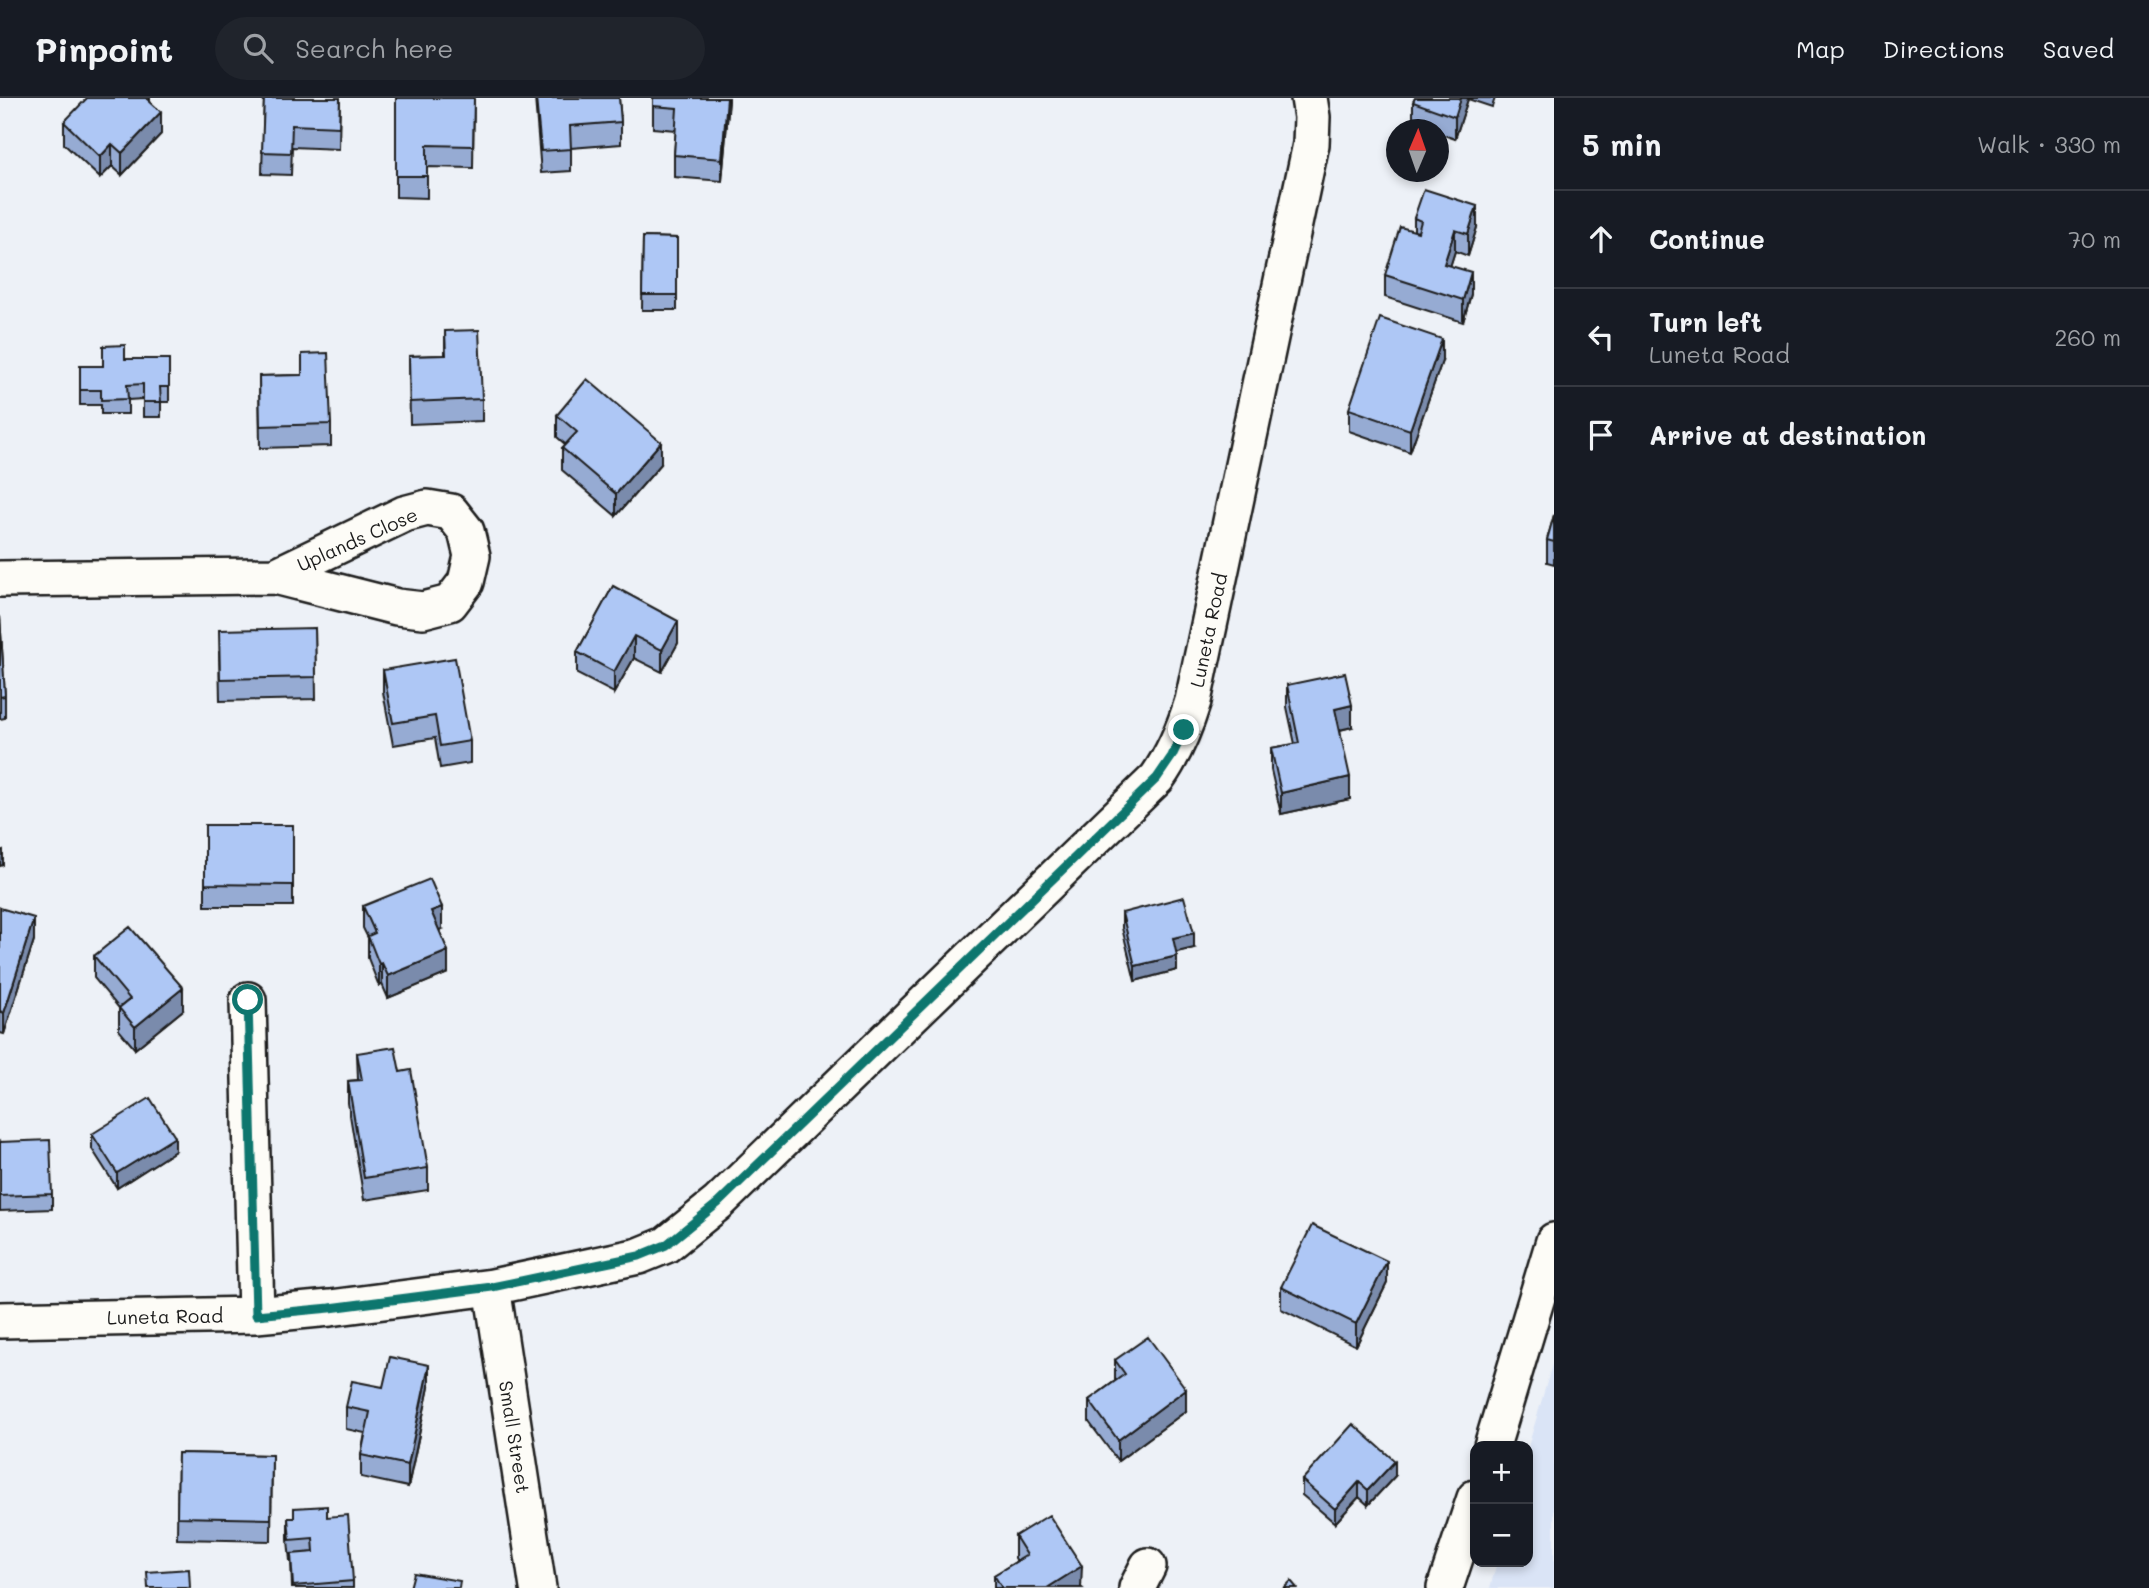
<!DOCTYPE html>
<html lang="en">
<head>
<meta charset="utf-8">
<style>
  :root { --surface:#171b24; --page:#20242c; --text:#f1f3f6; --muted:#9ea1a6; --line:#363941 }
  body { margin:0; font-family:Mali,sans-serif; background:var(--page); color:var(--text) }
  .controls { position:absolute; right:21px; bottom:21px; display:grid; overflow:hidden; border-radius:14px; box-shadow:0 4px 10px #0003 }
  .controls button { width:63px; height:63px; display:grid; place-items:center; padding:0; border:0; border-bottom:2px solid var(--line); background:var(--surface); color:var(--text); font:35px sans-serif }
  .compass { position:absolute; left:1386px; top:21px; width:63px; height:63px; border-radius:50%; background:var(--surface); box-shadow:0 4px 10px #0003; rotate:2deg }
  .stop { position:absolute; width:21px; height:21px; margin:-16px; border:5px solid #0f766e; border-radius:50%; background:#fff }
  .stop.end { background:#0f766e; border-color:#fff; box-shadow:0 2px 7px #0008 }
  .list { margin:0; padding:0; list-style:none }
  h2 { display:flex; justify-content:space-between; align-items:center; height:91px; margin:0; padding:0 28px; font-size:30px }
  h2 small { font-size:23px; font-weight:400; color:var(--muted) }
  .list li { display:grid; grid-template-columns:46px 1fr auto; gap:21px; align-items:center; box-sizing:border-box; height:98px; padding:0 28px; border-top:2px solid var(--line) }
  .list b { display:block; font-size:26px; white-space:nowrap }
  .list p { margin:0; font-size:23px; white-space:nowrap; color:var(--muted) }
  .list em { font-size:23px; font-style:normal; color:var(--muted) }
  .icon { flex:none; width:38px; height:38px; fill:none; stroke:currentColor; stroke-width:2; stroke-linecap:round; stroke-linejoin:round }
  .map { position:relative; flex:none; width:1554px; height:1490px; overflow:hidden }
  header { display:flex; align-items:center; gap:42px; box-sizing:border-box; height:98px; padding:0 35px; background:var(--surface); border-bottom:2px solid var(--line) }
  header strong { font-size:33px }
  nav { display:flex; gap:38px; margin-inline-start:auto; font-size:24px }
  .search { width:490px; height:63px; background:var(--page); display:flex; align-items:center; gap:18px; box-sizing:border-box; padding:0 24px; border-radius:38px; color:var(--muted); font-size:26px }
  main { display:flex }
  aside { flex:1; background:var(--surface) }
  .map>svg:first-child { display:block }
</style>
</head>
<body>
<header>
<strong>Pinpoint</strong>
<div class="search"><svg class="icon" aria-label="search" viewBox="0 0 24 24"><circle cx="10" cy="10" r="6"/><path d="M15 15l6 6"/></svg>Search here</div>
<nav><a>Map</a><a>Directions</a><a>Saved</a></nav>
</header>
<main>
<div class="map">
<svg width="1554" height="1490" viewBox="0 0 1554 1490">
  <rect width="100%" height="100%" fill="#edf1f7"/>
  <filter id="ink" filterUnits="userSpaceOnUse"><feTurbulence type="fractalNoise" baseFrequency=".0143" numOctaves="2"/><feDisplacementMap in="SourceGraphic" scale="14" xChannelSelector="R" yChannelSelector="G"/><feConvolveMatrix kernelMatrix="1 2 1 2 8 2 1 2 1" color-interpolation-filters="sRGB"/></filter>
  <g filter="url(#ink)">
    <path fill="#dae4f6" d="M1554 1260V1490H1490L1497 1464H1528V1349Z"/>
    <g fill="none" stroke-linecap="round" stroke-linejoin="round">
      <defs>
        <path id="minor" d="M0 481 275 478 397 509 423 512 450 505 466 484 472 458 466 433 451 414 427 410 404 416 275 478
          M248 902 256 1217
          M492 1189 538 1490
          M0 1222 256 1217 330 1210 492 1189 639 1158 666 1147 718 1105 1157 680C1174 656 1184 632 1193 603L1311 46 1312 19 1309 0
          M1492 1348 1554 1143
          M1137 1490 1148 1468
          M1445 1490 1475 1400"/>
      </defs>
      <use href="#minor" stroke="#1c1c1c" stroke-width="40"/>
      <use href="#minor" stroke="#fdfcf7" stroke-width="35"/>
    </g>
    <path fill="#96abd3" stroke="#1c1c1c" stroke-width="2" d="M150 0V3L161 36 122 77 112 68 100 80 64 46V24Z
      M264 0H340L339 51 292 49 291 77 262 76Z
      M396 0H474L473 70 427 69V100L396 99Z
      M535 0H619L621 24V46L571 50V73L541 75Z
      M729 0 722 83 674 79V57L676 32 653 30V8Z
      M1415 0H1495L1492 9 1468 1 1455 41 1438 35V32H1429L1413 26V4Z
      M1414 120 1477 129 1468 158 1455 153 1450 168 1471 196 1463 224 1385 199V177L1414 133Z
      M643 139 677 140V212H642Z
      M445 233 482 301V323L410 326 409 258 445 257Z
      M302 256 331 326V348L260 350 259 278 302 277Z
      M125 261H169V304H161V319H143V301L128 302V316H101V307H80V268H103Z
      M1442 263 1410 354 1349 333V311Z
      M557 317 661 366 616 418 562 372V350L566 347 557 339Z
      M1554 417V466L1547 464V442Z
      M613 488 678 545 662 574 634 560 614 595 577 576V554Z
      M0 518 5 598V620L0 621Z
      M315 530 316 601 220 603 219 554Z
      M383 572 470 643V665L440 670 435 640 393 647 383 594Z
      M1287 587 1352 629 1340 632 1350 701 1281 716 1271 672V650L1295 646 1287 609Z
      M205 727H293V808H205Z
      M363 808 442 831 439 832 448 875 388 900 382 886 379 888 368 860V840L363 830Z
      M0 810 34 842 4 936 0 935Z
      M1122 815 1194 850 1176 854 1177 872 1135 883 1122 830Z
      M94 858 183 912 135 951 119 932V910L94 880Z
      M357 955 400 974 428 1070V1092L364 1102 348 1005V983L358 982Z
      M92 1036 175 1053 117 1090 92 1051Z
      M0 1044 52 1096V1111L0 1113Z
      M1387 1185 1356 1248 1281 1211V1189Z
      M1115 1262 1186 1313 1118 1363 1089 1324V1302L1115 1283Z
      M383 1289H429L408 1389 361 1379V1357L365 1335 346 1331V1309Z
      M178 1355 272 1357 271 1443 177 1441Z
      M1395 1378 1368 1407 1359 1399 1335 1425 1302 1397V1382Z
      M294 1410 327 1419 353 1483V1490H292L291 1463H290L288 1442V1420H294Z
      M1015 1438 1082 1490H994V1477L1017 1463 1015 1460Z"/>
    <path fill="#7a8bac" stroke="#1c1c1c" stroke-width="2" d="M727 0H729V3L722 83V61Z
      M1461 0H1468V1L1455 41V19Z
      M161 14V36L122 77V55Z
      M112 46V68L100 80V59Z
      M1477 108V129L1468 158V136Z
      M1455 132V153L1444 188V166Z
      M1471 174V196L1463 224V202Z
      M1442 241V263L1410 354V332Z
      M661 344V366L616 418V396Z
      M678 523V545L662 574V552Z
      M634 538V560L614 595V574Z
      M1352 607V629L1335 633V611Z
      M1350 679V701L1281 716V695Z
      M3 752V767L0 768V753Z
      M442 809V831L431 835V813Z
      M34 820V842L4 936V915Z
      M1194 835V850L1173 855V840Z
      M448 853V875L388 900V878Z
      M1177 858V872L1135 883V868Z
      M382 865V886L379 888V866Z
      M183 890V912L135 951V929Z
      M175 1039V1053L117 1090V1075Z
      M1387 1163V1185L1356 1248V1226Z
      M429 1267V1289L408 1389V1367Z
      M1186 1291V1313L1118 1363V1342Z
      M1395 1363V1378L1368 1407V1392Z
      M1359 1384V1399L1335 1425V1411Z
      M1082 1468 1081 1490H1047Z"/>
    <path fill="#aec7f5" stroke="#1c1c1c" stroke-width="2" d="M87 0H146L161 14 122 55 112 46 100 59 64 24Z
      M264 0H340L339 29 292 27 291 55 262 54Z
      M396 0H474L473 48 427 47V78H396Z
      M536 0H619L621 24 570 28 571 51 541 53Z
      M653 0H727L722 61 674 57 677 10 653 8Z
      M1415 0H1461L1455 19 1413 4Z
      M1424 91 1477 108 1468 136 1455 132 1444 166 1471 174 1463 202 1385 177 1400 129 1418 134 1421 123 1414 120Z
      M643 139 677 140V197H642Z
      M1380 220 1442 241 1410 332 1349 311Z
      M479 232 482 301 410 304 409 258 446 257 445 233Z
      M125 247V261H169V289H160L161 304H143V286L127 287 128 301 101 302V292H80V268H103V248Z
      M328 255 331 326 260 328 259 278 302 277V256Z
      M587 281 661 344 616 396 562 350 577 334 557 317Z
      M1554 417V444L1547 442Z
      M613 488 678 523 662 552 634 538 614 574 577 554Z
      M0 518 5 598 0 599Z
      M315 530 316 579 220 581 219 532Z
      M455 560 470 643 440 648 435 618 393 625 383 572Z
      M1345 575 1352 607 1335 611 1350 679 1281 695 1271 650 1299 645 1287 587Z
      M205 727H293V787L205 786Z
      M430 781 442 809 431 813 448 853 388 878 382 865 379 866 368 838 375 835 363 808Z
      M1184 799 1194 835 1173 840 1177 858 1135 868 1122 815Z
      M0 810 34 820 4 915 0 913Z
      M130 829 183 890 135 929 119 910 130 901 94 858Z
      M395 949 400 974 411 972 428 1070 364 1080 348 983 362 982 357 955Z
      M150 1000 175 1039 117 1075 92 1036Z
      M50 1042 52 1096 0 1098V1044Z
      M1312 1127 1387 1163 1356 1226 1281 1189Z
      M1148 1239 1186 1291 1118 1342 1089 1302 1125 1276 1115 1262Z
      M390 1259 429 1267 408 1367 361 1357 370 1314 346 1309 352 1283 383 1289Z
      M1353 1326 1395 1363 1368 1392 1359 1384 1335 1411 1302 1382Z
      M178 1355 272 1357 271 1421 177 1419Z
      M327 1408V1419L348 1417 353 1483 293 1488 291 1456 314 1454 313 1440 290 1442 288 1420H294V1410Z
      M1049 1417 1082 1468 1047 1490H1002L994 1477 1027 1457 1015 1438Z
      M189 1471 190 1490H148L147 1474Z
      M414 1475 460 1483 459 1490H410Z
      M1291 1483 1297 1490H1284Z"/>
  </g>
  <g fill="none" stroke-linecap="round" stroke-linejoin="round" filter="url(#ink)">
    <path stroke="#0f766e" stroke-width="9" d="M248 902 256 1217 330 1210 492 1189 639 1158 666 1147 718 1105 1157 680 1172 658 1184 632"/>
  </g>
  <g text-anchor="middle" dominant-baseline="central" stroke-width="6" stroke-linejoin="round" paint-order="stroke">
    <g font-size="19" fill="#1c1c1c" stroke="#fdfcf7">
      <text transform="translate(357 441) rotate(-24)">Uplands Close</text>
      <text transform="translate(1208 532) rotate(-78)">Luneta Road</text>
      <text transform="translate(165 1218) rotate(-1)">Luneta Road</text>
      <text transform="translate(515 1339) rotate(81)">Small Street</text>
    </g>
  </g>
</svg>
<div class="controls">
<button>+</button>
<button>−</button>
</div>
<svg class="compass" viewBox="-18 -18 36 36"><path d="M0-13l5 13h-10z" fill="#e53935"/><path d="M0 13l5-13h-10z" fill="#9ea1a6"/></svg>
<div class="stop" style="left:248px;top:902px"></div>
<div class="stop end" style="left:1184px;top:632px"></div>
</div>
<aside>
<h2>5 min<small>Walk · 330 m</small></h2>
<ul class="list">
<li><svg class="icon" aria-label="ahead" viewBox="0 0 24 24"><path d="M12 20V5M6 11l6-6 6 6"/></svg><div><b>Continue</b></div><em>70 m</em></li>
<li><svg class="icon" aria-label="left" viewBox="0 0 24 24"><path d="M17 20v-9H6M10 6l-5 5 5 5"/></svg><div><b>Turn left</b><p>Luneta Road</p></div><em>260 m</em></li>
<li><svg class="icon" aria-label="arrive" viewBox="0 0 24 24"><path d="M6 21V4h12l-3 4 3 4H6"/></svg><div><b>Arrive at destination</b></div></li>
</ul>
</aside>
</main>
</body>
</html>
